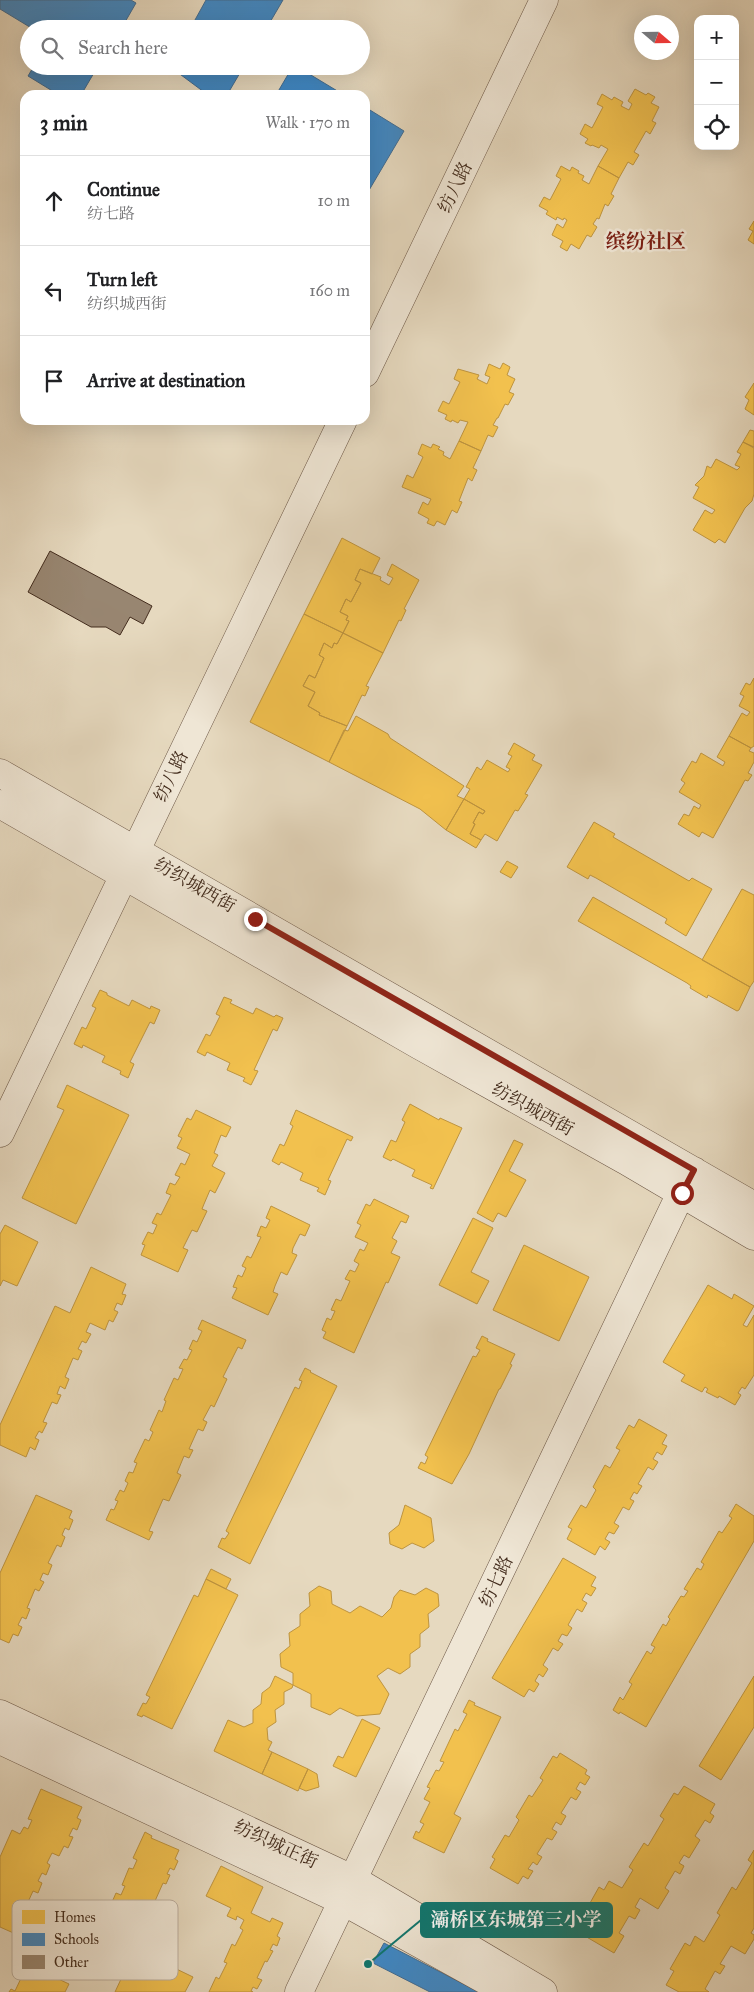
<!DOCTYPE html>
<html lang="en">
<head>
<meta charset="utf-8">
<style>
  :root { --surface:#fff; --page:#f2f2f2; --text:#202124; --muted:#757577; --line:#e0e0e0 }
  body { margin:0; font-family:"IM FELL Great Primer","Noto Serif SC",serif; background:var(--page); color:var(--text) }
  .controls { position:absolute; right:15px; top:15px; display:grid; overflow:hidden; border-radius:10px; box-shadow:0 5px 20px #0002 }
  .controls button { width:45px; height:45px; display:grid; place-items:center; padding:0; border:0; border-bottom:1px solid var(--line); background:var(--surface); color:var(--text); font:25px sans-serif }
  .compass { position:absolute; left:634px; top:15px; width:45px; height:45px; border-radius:50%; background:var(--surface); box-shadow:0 5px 20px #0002; rotate:110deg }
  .stop { position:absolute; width:15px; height:15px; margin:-11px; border:4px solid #8f2418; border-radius:50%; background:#fff }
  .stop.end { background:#8f2418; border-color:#fff; box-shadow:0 1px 5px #0008 }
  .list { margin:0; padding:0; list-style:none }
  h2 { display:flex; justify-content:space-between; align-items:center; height:65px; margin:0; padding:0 20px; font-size:21px }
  h2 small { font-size:16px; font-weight:400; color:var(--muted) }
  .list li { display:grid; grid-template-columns:32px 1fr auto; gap:15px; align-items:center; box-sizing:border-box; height:90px; padding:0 20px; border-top:1px solid var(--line) }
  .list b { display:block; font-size:19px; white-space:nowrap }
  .list p { margin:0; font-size:16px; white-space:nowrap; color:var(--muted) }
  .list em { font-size:16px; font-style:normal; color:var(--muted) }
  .icon { flex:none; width:28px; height:28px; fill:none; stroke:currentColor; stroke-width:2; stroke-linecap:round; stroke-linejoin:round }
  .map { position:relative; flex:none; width:754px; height:1992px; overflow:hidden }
  .search { position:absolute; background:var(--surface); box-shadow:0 5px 20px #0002; left:20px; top:20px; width:350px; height:55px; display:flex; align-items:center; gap:12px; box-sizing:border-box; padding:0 18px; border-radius:28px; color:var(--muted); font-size:19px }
  .panel { position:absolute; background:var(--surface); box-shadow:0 5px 20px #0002; left:20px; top:90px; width:350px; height:335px; border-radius:15px }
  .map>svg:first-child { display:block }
</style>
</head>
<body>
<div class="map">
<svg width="754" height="1992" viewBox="0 0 754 1992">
  <rect width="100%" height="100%" fill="#e6d9bf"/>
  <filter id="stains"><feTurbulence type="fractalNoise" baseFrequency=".004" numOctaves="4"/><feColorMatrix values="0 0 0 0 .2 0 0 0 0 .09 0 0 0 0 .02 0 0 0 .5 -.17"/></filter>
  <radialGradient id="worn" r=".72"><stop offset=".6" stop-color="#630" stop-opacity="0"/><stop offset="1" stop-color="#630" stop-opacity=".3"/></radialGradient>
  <path fill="#f2c14e" stroke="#be943f" d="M635 89 646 95 648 93 655 97 651 103 659 107 652 121 656 123 650 134 646 131 634 152 639 155 633 165 628 162 619 178 598 166 608 149 601 145 599 148 592 145 591 146 585 143 588 139 580 134 585 124 592 128 603 107 597 104 602 94 612 100 614 97 623 102 621 106 629 110 632 104 628 101Z
    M561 166 570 171 572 167 579 171 578 173 584 176 582 180 589 184 598 166 619 178 611 194 614 196 608 206 605 204 599 219 597 218 593 224 597 227 591 237 587 235 579 249 571 244 567 251 560 247 563 241 552 235 557 224 563 228 567 220 564 218 563 220 557 217 556 220 546 214 548 211 539 206 544 197 550 200 561 179 556 176Z
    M754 221V244L748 240 753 231 749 229Z
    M503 363 510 367 507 375 515 379 509 392 514 394 508 405 505 404 498 418H497L493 425 498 427 493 437 488 435 481 451 459 441 468 422 460 420 458 423 452 420 451 422 445 419 447 415 438 411 443 401 449 404 460 382 454 379 458 369 479 375 477 379 487 384 490 377 485 375 489 364 500 369Z
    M754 383V415L745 409 749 400 745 397Z
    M750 430 754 431V447L743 442Z
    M459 441 481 451 473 468 477 470 472 481 468 478 459 501 462 502 457 513 452 510 445 525 437 521 434 526 427 523 429 519 418 513 423 502 428 505 431 499 402 487 407 475 413 478 423 457 418 454 422 444 431 448 433 444 440 447 438 449 444 452 443 455 450 459Z
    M743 442 754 448V494L752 501 745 508 725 543 719 539 715 543 693 530 705 510 712 514 715 510 693 498 699 487 695 485 704 476 707 466 711 468 716 459 737 470 740 467 735 465 741 454 737 452Z
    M342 538 380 558 372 574 360 569 355 580 361 583 351 602 346 599 340 612 348 616 346 620 349 621 343 633 304 614Z
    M392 564 419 580 404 609 406 610 401 621 399 620 383 653 343 633 349 621 346 620 348 616 340 612 346 599 351 602 361 583 355 580 360 569 381 577 380 580 389 585 393 578 387 575Z
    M304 614 343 633 337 644 334 643 332 648 324 643 319 655 324 658 315 678 309 675 303 686 315 692 308 706 320 713 319 715 347 726 329 762 250 722Z
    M343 633 383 653 366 686 369 687 365 696 362 695 347 726 319 715 320 713 308 706 315 692 303 686 309 675 315 678 324 658 319 655 324 643 332 648 334 643 337 644Z
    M754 678V746L751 748 729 736 742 713 747 716 750 712 739 706 744 696 740 694 746 683 750 685Z
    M356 716 388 734 390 738 464 786 457 796 464 799 446 830 420 809 329 762 344 730 348 731Z
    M729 736 751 748 749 751 754 753V762L748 773 752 775 748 781 745 780 713 838 702 832 699 837 678 824 684 814 689 816 694 806 699 809 701 805 679 792 685 783 681 780 692 761 696 763 701 753 723 766 725 762 717 757Z
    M514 743 535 755 532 760 542 765 525 794 528 795 518 811 515 810 497 841 485 834 481 840 470 834 475 824 473 823 479 812 483 814 485 811 464 799 470 789 466 787 477 767 481 770 487 760 508 772 510 769 506 767 512 756 508 754Z
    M464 799 485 811 483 814 479 812 473 823 475 824 470 834 481 840 476 848 446 830Z
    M594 822 615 834 613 837 689 881 692 878 712 889 686 936 665 923 667 919 596 878 590 875 588 879 567 867Z
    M507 861 518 867 511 878 500 872Z
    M742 889 754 895V981L750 987 702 960Z
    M593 897 750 987 739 1010 737 1011 708 995 707 998 690 988 691 986 687 983 578 921Z
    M100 990 107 993V995L129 1006 132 1000 150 1009 151 1006 160 1010 154 1024 150 1022 130 1062 134 1064 128 1078 120 1074 121 1071 102 1062 105 1056 83 1045 82 1048 74 1044 82 1027 86 1029 96 1008 92 1006Z
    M224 997 232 1000 230 1003 253 1014 256 1008 274 1017 276 1015 283 1018 277 1031 273 1029 254 1070 258 1071 251 1085 243 1081 245 1078 227 1070 230 1063 207 1052 205 1056 197 1052 206 1034 210 1036 220 1016 216 1014Z
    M67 1085 129 1115 76 1224 22 1198 64 1110 57 1107Z
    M410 1104 439 1120 440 1118 462 1128 433 1189 430 1188 432 1185 412 1176 415 1170 393 1159 391 1161 383 1157 391 1140 396 1142 405 1122 402 1120Z
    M196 1110 231 1127 226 1137 221 1135 214 1153 218 1155 212 1166 225 1173 215 1193 210 1190 204 1204 202 1209 207 1211 197 1232 192 1230 183 1248 188 1250 178 1272 141 1255 145 1245 142 1244 148 1232 153 1234 157 1225 152 1223 157 1213 161 1215 171 1195 166 1193 170 1183 175 1185 180 1177 175 1175 181 1163 185 1165 190 1154 177 1148 182 1138 178 1136 187 1118 191 1120Z
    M296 1110 353 1137 351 1141 347 1139 328 1180 331 1181 325 1195 317 1191 319 1188 300 1180 303 1173 281 1162 279 1165 272 1161 280 1144 284 1146 293 1126 290 1124Z
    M514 1140 523 1144 509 1171 526 1180 506 1217 498 1213 493 1222 477 1213Z
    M374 1199 409 1216 406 1223 401 1221 392 1238 397 1241 391 1253 400 1257 388 1283 386 1282 354 1353 323 1338 326 1332 322 1330 327 1318 331 1320 335 1311 331 1310 336 1299 341 1301 350 1281 345 1279 350 1270 355 1272 359 1264 354 1261 360 1249 364 1251 368 1243 355 1237 361 1225 357 1223 366 1204 370 1206Z
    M271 1206 310 1225 305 1236 300 1234 293 1248 292 1253 297 1255 287 1275 281 1272 275 1286 273 1292 278 1294 268 1315 232 1298 237 1288 233 1287 238 1275 242 1277 246 1268 242 1266 247 1256 251 1258 261 1237 257 1236 261 1226 266 1228 270 1220 266 1218Z
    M473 1218 493 1228 471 1272 489 1281 477 1304 439 1285Z
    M5 1225 38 1242 17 1286 3 1280 0 1286V1234Z
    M524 1245 589 1277 559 1341 493 1310Z
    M91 1267 126 1284 122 1294 126 1295 122 1305 117 1303 114 1310 118 1312 113 1322 109 1320 105 1330 90 1323 86 1332 91 1334 86 1343 82 1341 78 1349 82 1351 78 1360 73 1358 65 1377 69 1379 65 1389 60 1386 57 1394 61 1395 57 1404 52 1402 43 1422 47 1423 42 1433 39 1431 35 1438 39 1440 35 1450 30 1447 26 1457 0 1445V1425L55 1306 70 1313Z
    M708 1285 732 1299 734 1294 754 1306 743 1325 747 1327 754 1315V1375L745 1389 742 1387 738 1393 741 1395 735 1405 719 1396 718 1398 706 1392 708 1389 705 1387 702 1392 681 1381 685 1375 663 1362Z
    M202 1320 246 1340 242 1349 238 1347 223 1377 227 1379 214 1407 211 1405 203 1420 207 1422 203 1431 198 1429 189 1449 193 1450 189 1458 184 1456 177 1473 181 1475 169 1501 163 1499 149 1531 153 1532 149 1540 106 1520 111 1509 114 1510 118 1501 115 1500 120 1490 124 1492 128 1483 125 1481 129 1472 133 1473 137 1463 134 1462 145 1439 149 1441 153 1432 150 1430 159 1410 162 1412 166 1401 164 1400 174 1378 178 1380 183 1369 179 1368 184 1359 187 1360 192 1350 189 1349 193 1340 197 1342 202 1331 198 1329Z
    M482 1336 488 1339 487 1341 515 1354 510 1364 512 1365 500 1389H499L469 1454 452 1484 418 1468 421 1462 425 1464 428 1457 425 1455 473 1356 476 1357 480 1350 476 1348Z
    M305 1368 311 1371 310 1372 337 1386 250 1564 218 1547 222 1538 225 1539 229 1533 226 1531 295 1387 299 1389 302 1381 299 1380Z
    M639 1419 667 1435 662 1444 667 1446 662 1455 657 1452 653 1459 658 1462 653 1470 648 1467 638 1484 642 1486 637 1494 634 1492 630 1499 634 1501 629 1510 623 1507 614 1523 619 1526 614 1534 609 1532 605 1539 610 1542 605 1550 600 1546 595 1555 567 1539 572 1529 568 1527 581 1505 586 1508 596 1490 593 1487 605 1465 610 1468 620 1450 616 1448 629 1425 634 1428Z
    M36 1495 72 1511 69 1518 73 1520 69 1530 65 1528 62 1535 65 1537 61 1547 57 1545 48 1563 52 1565 48 1575 43 1573 40 1580 44 1582 39 1591 35 1589 27 1608 30 1609 26 1619 22 1617 18 1625 22 1627 18 1636 13 1634 9 1643 0 1639V1573Z
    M736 1504 754 1516V1541L646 1727 620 1712 619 1714 613 1710 620 1697 623 1700 632 1684 629 1682 647 1651 651 1654 655 1647 651 1645 663 1624 666 1626 670 1619 668 1617 681 1596 684 1597 688 1591 684 1589 697 1568 701 1570 704 1564 701 1562 719 1531 722 1533 732 1518 729 1516Z
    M405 1505 431 1518 434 1541 424 1548 412 1543 402 1549 390 1544 389 1533 399 1525Z
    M563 1558 596 1577 591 1586 596 1588 591 1596 586 1593 582 1600 587 1603 582 1612 577 1609 568 1625 572 1628 567 1636 562 1634 558 1641 563 1644 558 1651 553 1648 543 1665 548 1669 543 1677 539 1674 535 1681 539 1684 534 1692 529 1689 524 1697 492 1678Z
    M211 1569 231 1579 226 1589 206 1579Z
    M206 1579 238 1595 172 1729 143 1715 142 1717 137 1715 143 1703 146 1704 150 1697 146 1695 194 1595 198 1597Z
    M319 1586 331 1591 332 1604 350 1613 360 1606 382 1617 391 1608 394 1597 400 1590 415 1595 426 1588 438 1594 439 1606 428 1614 429 1627 420 1634V1647L410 1654V1667L400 1674 388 1668 377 1676 389 1694 380 1714 357 1716 340 1708 330 1715 311 1707V1694L293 1685V1673L281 1667 280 1654 290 1646 289 1633 300 1626V1614L310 1606 309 1593Z
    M275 1676 293 1685 292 1688 284 1692V1704L275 1710 276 1722 267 1728 268 1740 272 1742 268 1750 272 1752 262 1774 214 1751 228 1720 244 1727 253 1723V1710L261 1704 262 1693 270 1687Z
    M754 1676V1727L721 1780 699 1766Z
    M469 1700 475 1703 474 1705 501 1717 454 1814 461 1818 444 1853 413 1838 416 1831 419 1833 424 1824 420 1822 430 1802 424 1799 430 1788 427 1787 436 1770 439 1771 444 1762 440 1761 455 1729 458 1731 467 1714 463 1712Z
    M362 1719 380 1728 356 1777 333 1766 338 1756 343 1758Z
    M272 1752 308 1769 298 1791 262 1774Z
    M560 1753 587 1770 585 1774 590 1777 585 1785 580 1782 576 1789 581 1792 576 1800 571 1797 561 1813 566 1816 561 1825 556 1822 552 1829 557 1832 552 1840 547 1838 537 1854 542 1857 537 1865 533 1862 528 1869 533 1871 528 1879 523 1876 518 1884 490 1868 495 1859 492 1857 505 1835 509 1837 519 1820 516 1817 529 1795 532 1797 543 1780 540 1778 553 1756 557 1758Z
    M308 1769 317 1774 319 1787 306 1791 299 1788Z
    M684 1786 715 1804 710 1813 714 1816 710 1823 705 1820 695 1836 700 1840 689 1858 684 1855 679 1863 684 1866 680 1874 675 1871 665 1888 669 1891 658 1909 640 1898 635 1907 640 1910 635 1919 629 1916 619 1933 624 1936 614 1953 578 1932 588 1914 585 1912 599 1887 604 1890 609 1881 622 1888 633 1870 629 1867 644 1843 648 1846 664 1819 660 1816 674 1793 678 1795Z
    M41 1789 82 1807 77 1818 81 1820 77 1830 73 1828 69 1836 73 1837 68 1848 64 1846 59 1856 52 1853 47 1863 50 1865 46 1875 42 1873 38 1881 42 1883 38 1893 33 1891 28 1902 32 1903 25 1920 20 1917 17 1924 22 1926 18 1935 0 1927V1857L12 1830 20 1834 24 1827 28 1829 32 1820 28 1819Z
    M145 1832 152 1836 151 1838 179 1850 175 1859 178 1861 174 1870 170 1868 167 1874 170 1875 166 1884 163 1883 155 1901 158 1902 154 1911 150 1909 147 1914 150 1916 146 1927 142 1925 139 1933 105 1918 116 1893 121 1895 125 1886 122 1885 129 1868 133 1869 137 1860 133 1858Z
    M754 1850V1928L751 1933 754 1935V1939L745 1954 731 1946 720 1964 725 1966 720 1974 715 1971 705 1989 709 1992H679L666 1985 674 1971 670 1969 685 1943 690 1946 695 1936 704 1942 720 1915 717 1913 732 1887 736 1890 752 1863 748 1860Z
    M221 1866 263 1887 251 1913 270 1922 272 1918 283 1923 277 1936 280 1938 277 1946 273 1944 270 1950 273 1951 267 1962 265 1961 257 1978 262 1980 257 1989 253 1987 251 1991 253 1992H209L216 1977 219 1979 227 1963 224 1962 232 1944 235 1946 243 1930 240 1928 244 1920 237 1916 236 1920 227 1916 231 1908 206 1896Z
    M135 1949 193 1977 185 1992H115Z
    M24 1963 69 1984 65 1992H9L11 1989 15 1991 23 1974 19 1972Z"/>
  <path fill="#3f88c5" stroke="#406c93" d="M0 0H131L136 3 121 29H33L0 9Z
    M206 0H283L266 29H190Z
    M34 66H98L81 95H59L28 76Z
    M169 66H244L227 95H208Z
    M293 66H296L344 95H276Z
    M365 107 404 131 365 197Z
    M384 1943 479 1992H430L373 1963Z"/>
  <path fill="#988671" stroke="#432c1d" d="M50 551 152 606 143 624 130 617 120 635 106 627H91L28 592Z"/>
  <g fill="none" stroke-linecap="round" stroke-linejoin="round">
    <defs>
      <path id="tertiary" d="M365 373 544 0
        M0 773 754 1206
        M0 804 419 1045 625 1160 754 1236
        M0 1133 343 420
        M0 1714 354 1880 543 1992
        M0 1740 343 1901 507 1992
        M299 1992 681 1193 694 1171"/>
    </defs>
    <use href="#tertiary" stroke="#6c5746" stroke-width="29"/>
    <use href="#tertiary" stroke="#efe6d5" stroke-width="28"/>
  </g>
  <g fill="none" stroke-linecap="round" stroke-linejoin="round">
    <path stroke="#8f2418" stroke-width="6" d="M255 919 694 1170 682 1193"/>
  </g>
  <g text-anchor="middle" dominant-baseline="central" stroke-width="5" stroke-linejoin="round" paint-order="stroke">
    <g font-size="18" fill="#432c1d" stroke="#efe6d5">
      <text transform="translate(455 187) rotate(-64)">纺八路</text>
      <text transform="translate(171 776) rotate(-64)">纺八路</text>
      <text transform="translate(195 885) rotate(30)">纺织城西街</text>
      <text transform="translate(533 1109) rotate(29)">纺织城西街</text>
      <text transform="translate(496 1581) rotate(-65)">纺七路</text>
      <text transform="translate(276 1844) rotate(25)">纺织城正街</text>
    </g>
    <g font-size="20" font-weight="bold" fill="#7a1f14" stroke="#efe6d5">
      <text x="646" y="241">缤纷社区</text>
    </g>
  </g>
  <rect x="12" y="1900" width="166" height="80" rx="8" fill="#efe6d5" stroke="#bbae9e" stroke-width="1"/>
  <rect x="22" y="1910" width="23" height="14" fill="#f2c14e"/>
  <rect x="22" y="1933" width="23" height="13" fill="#3f88c5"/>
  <rect x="22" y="1955" width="23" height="14" fill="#988671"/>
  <g font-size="14" fill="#432c1d">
    <text x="54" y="1922">Homes</text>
    <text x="54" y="1944">Schools</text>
    <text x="54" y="1967">Other</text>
  </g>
  <path fill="none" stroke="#0f766e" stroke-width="2" d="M368 1964L421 1920"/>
  <circle fill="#0f766e" stroke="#efe6d5" stroke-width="2" cx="368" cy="1964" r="5"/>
  <rect fill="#0f766e" stroke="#0f766e" stroke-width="2" x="421" y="1903" width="191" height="34" rx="5"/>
  <g font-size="19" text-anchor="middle" font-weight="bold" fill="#fff">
    <text x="516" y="1926">灞桥区东城第三小学</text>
  </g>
  <rect width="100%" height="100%" filter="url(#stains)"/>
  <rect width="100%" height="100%" fill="url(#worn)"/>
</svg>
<div class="controls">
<button>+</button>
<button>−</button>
<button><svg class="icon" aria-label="locate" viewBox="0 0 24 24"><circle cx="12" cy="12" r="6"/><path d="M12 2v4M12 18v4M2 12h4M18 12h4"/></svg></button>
</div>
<svg class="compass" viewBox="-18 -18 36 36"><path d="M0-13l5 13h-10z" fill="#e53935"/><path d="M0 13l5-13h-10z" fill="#757577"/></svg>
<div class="stop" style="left:682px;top:1193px"></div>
<div class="stop end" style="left:255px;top:919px"></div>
<div class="search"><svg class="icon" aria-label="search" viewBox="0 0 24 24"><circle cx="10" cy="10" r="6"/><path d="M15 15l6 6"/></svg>Search here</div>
<section class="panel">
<h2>3 min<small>Walk · 170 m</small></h2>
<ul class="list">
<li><svg class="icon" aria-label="ahead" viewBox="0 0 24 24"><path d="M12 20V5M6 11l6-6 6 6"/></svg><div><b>Continue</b><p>纺七路</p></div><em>10 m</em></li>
<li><svg class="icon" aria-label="left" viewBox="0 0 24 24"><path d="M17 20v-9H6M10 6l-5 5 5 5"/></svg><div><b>Turn left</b><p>纺织城西街</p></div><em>160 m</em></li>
<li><svg class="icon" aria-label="arrive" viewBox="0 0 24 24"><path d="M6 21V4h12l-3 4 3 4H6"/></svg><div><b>Arrive at destination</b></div></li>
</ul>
</section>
</div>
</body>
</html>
